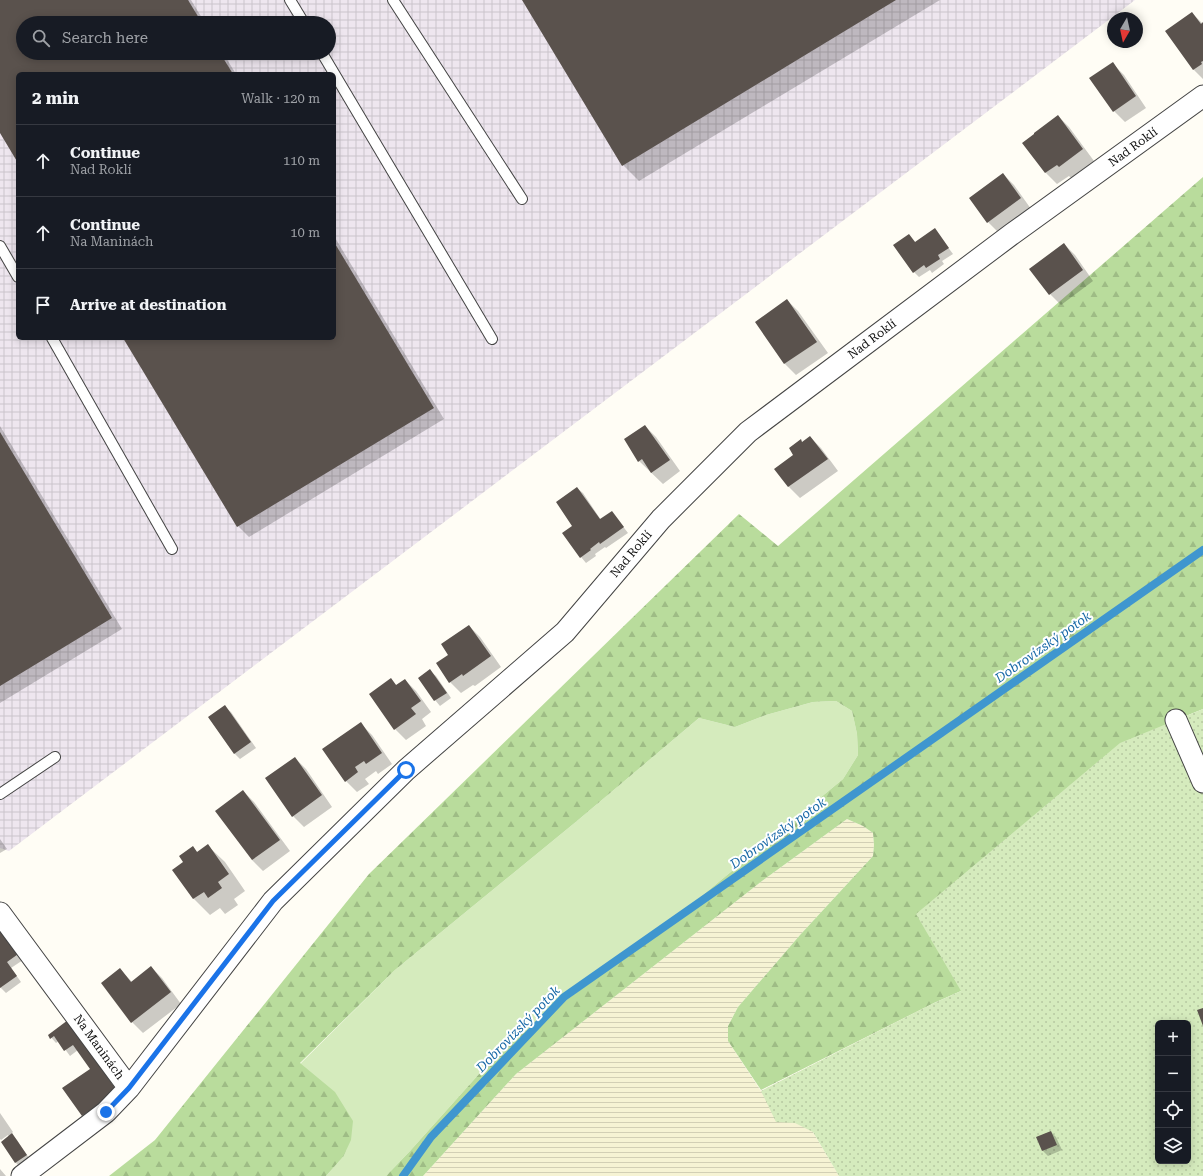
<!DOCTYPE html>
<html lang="en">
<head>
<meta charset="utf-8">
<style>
  :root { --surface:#171b24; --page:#242831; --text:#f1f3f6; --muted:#9ea1a6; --line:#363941 }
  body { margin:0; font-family:"Roboto Serif",serif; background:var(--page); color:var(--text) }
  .controls { position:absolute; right:12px; bottom:12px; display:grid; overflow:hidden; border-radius:6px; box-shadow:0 2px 10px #0003 }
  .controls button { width:36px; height:36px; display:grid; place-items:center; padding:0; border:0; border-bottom:1px solid var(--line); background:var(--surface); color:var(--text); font:20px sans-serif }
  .compass { position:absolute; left:1107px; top:12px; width:36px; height:36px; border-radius:50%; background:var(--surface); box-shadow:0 2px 10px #0003; rotate:189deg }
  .stop { position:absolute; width:12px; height:12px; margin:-9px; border:3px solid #1a73e8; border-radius:50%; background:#fff }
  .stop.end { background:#1a73e8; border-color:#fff; box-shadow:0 1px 4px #0008 }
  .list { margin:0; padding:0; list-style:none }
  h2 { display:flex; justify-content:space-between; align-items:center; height:52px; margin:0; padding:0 16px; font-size:17px }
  h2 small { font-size:13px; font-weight:400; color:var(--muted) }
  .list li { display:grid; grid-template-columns:26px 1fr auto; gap:12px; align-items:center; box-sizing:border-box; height:72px; padding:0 16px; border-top:1px solid var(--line) }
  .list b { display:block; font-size:15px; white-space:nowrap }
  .list p { margin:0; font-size:13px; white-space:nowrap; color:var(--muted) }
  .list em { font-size:13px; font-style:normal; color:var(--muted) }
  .icon { flex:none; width:22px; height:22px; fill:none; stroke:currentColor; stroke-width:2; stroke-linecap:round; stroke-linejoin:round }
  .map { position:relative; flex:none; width:1203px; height:1176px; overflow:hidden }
  .search { position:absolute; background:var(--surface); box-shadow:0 2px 10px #0003; left:16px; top:16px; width:320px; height:44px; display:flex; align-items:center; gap:10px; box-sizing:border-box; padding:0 14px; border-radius:22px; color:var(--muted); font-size:15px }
  .panel { position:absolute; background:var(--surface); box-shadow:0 2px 10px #0003; left:16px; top:72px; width:320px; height:268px; border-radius:6px }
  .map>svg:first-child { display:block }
</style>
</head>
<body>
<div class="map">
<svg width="1203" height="1176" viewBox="0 0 1203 1176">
  <defs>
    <pattern id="industrial-grid" width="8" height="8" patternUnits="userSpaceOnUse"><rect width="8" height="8" fill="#eee6ef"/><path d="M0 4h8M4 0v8" fill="none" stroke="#cbc4cc"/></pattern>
    <pattern id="farmland-rules" width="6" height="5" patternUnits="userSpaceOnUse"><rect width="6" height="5" fill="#f6f3d4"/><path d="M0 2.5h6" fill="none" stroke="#d2cfb5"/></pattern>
    <pattern id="forest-firs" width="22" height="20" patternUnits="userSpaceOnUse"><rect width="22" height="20" fill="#b9dc9c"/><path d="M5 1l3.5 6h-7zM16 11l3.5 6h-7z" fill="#9ebc85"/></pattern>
    <pattern id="park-dots" width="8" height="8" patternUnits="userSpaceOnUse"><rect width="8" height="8" fill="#d5ebbd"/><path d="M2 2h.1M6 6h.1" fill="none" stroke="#b6c8a1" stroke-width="1.8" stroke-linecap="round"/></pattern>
  </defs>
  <rect width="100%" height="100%" fill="#fffdf5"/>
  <path fill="url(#industrial-grid)" fill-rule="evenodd" d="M0 0H1135L9 851 0 848ZM23 23H329V53H23ZM18 74H334V338H18Z"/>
  <path fill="url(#farmland-rules)" d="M847 819 863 826 873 833 874 845 873 856 800 935 738 1007 728 1026V1041L761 1091 934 1003 813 1132 839 1176H423L516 1074 762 881Z"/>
  <path fill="#d5ebbd" d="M836 701 852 711 857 734 858 755 843 779 640 947 573 995 479 1074 410 1151 386 1176H326L343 1157 300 1064 395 970 577 821 699 718 735 727 766 715 813 702Z"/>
  <path fill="url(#forest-firs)" d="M1203 177V709L1176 720 961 991 934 1003 761 1090 728 1041V1026L738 1007 800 935 873 856 874 845 873 833 863 826 847 819 762 881 516 1074 423 1176H386L410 1151 479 1074 514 1040 573 995 640 947 843 779 858 755 857 734 852 711 836 701 813 702 766 715 735 727 699 718 577 821 395 970 300 1063 335 1092 353 1121 351 1140 343 1157 326 1176H109L155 1140 369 874 739 514 778 546Z"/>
  <path fill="url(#park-dots)" fill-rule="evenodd" d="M1203 709V1176H839L813 1132 795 1123 776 1122 761 1091 934 1003 961 991 916 914 1120 743ZM1158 1023H1188V1161H1158Z"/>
  <path fill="#0003" d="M0 0H191L205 23H23V53H223L236 74H18V161L0 131Z
    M523 0H940L639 181 623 165Z
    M1192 13 1203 24V79L1194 70 1167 31Z
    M1113 64 1124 75 1146 108 1125 122 1114 111Z
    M1058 116 1069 127 1094 161 1071 178 1069 176 1057 184 1046 173 1024 143Z
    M1003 174 1014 185 1031 209 999 233 988 222Z
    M935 230 953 254 942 261 944 264 932 273 930 270 919 277 914 272 909 235 916 243Z
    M334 236 444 419 249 537 238 526 125 338H334Z
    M1064 244 1075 255 1093 281 1061 305 1050 294Z
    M787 300 798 311 828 353 796 375 785 364 756 322Z
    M0 426 122 629 0 703Z
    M645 426 656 437 680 471 663 484 639 461Z
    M810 437 821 448 838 471 800 498 789 487 776 469 794 455 803 443Z
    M577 488 583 493 601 520 612 512 628 533 606 548 605 547 595 554 596 556 586 563 581 557 564 533 574 526Z
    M469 626 480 637 501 667 475 686 473 685 461 693 450 682 437 664 449 655Z
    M430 671 436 676 451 698 440 706 435 700Z
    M391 679 397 686 405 680 416 691 431 712 422 719 426 726 406 740 395 729Z
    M225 707 231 712 256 748 240 759 235 754 209 718Z
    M361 724 372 735 392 764 378 774 376 771 365 779 369 784 357 792 346 781Z
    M295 758 306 769 332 807 304 827 293 816Z
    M243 791 254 802 290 851 263 871 252 860Z
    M0 839 7 849 0 853Z
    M208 846 225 862 245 891 234 899 238 905 225 914 220 908 210 915 194 899 173 870 184 862 193 847 198 853Z
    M0 923 26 958 11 968 21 982 6 993 0 987Z
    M151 967 162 978 181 1004 143 1033 132 1022 103 983 120 969 132 982Z
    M73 1027 122 1096 88 1121 82 1115 91 1069 78 1050 70 1056 59 1041 56 1043 49 1035Z
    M0 1113 13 1132 11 1134 17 1140 31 1161 21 1168 16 1163 2 1142 9 1137 8 1135 1 1140 0 1139Z
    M1051 1132 1056 1137 1062 1150 1048 1156 1043 1151 1037 1138Z
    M0 1169 6 1176H0Z"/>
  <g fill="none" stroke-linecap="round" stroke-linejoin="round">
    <path stroke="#3f96cf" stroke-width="8" d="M403 1176 431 1137 564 997 1203 550"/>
  </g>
  <path fill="#5a524d" d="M0 0H188L202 23H23V53H220L233 74H18V163L0 133Z
    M522 0H896L622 166Z
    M1192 12 1201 24 1203 22V61L1201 62 1202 64 1193 70 1165 31Z
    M1113 62 1136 96 1113 112 1089 78Z
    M1058 115 1083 149 1059 167 1057 165 1045 173 1022 143 1034 134V133Z
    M1003 173 1021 198 987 223 969 198Z
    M935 228 949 248 938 255 940 259 926 268 924 265 913 273 893 245 909 234 915 242Z
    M334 242 434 408 237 527 123 338H334Z
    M1064 243 1083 270 1049 295 1029 269Z
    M787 299 817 342 784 364 755 322Z
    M645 425 670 460 651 473 642 459 638 462 624 439Z
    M0 432 112 618 0 686Z
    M810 436 828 459 788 487 774 469 793 455 789 448 801 439 802 442Z
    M577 487 600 519 612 511 624 527 600 544 599 542 590 549 591 550 580 558 562 533 572 526 556 502Z
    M469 625 491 656 463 676 462 674 449 683 436 663 448 655 441 644Z
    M430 669 447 693 434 701 418 678Z
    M391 678 396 685 405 679 421 701 411 708 416 714 394 730 369 694Z
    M225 705 251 742 234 754 208 717Z
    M361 722 382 753 366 764 364 761 355 767 358 772 345 782 322 749Z
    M295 757 322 795 292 817 265 778Z
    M243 790 280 840 252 860 215 811Z
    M208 844 229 874 218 882 222 888 208 898 204 892 193 899 172 870 183 862 179 856 193 846 197 852Z
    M0 923 21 952 7 962 17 976 0 988Z
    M151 966 171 992 131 1023 101 983 120 968 131 982Z
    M1203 1008V1026L1197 1010Z
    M68 1020 117 1091 82 1116 62 1088 90 1069 73 1045 64 1051 54 1036 50 1039 48 1035Z
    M1051 1131 1057 1145 1042 1151 1036 1137Z
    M12 1133 27 1155 15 1163 1 1142Z"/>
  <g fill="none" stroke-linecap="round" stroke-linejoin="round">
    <defs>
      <path id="service" d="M290 0 304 23
        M393 0 522 199
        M322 53 492 339
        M0 246 18 277
        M52 338 172 549
        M0 794 55 757"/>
      <path id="minor" d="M1176 720 1203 782
        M0 913 129 1088
        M22 1176 106 1112 129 1088 273 901 406 770 565 632 661 519 748 432 1012 234 1203 96"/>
    </defs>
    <use href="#service" stroke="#444" stroke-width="12"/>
    <use href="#minor" stroke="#444" stroke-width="23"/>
    <use href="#service" stroke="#fff" stroke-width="10"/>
    <use href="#minor" stroke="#fff" stroke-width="21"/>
  </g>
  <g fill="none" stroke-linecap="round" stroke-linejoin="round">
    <path stroke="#1a73e8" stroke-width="5" d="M106 1112 129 1088 273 901 406 770"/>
  </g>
  <g text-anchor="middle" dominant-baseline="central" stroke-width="4" stroke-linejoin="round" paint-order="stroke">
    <g font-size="12" fill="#111" stroke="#fff">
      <text transform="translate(1133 147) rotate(-36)">Nad Roklí</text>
      <text transform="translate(872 339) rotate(-37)">Nad Roklí</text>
      <text transform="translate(631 554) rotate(-50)">Nad Roklí</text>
      <text transform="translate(99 1047) rotate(54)">Na Maninách</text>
    </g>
    <g font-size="13" font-style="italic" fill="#1768a6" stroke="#fff">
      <text transform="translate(1043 647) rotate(-35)">Dobrovízský potok</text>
      <text transform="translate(778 833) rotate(-35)">Dobrovízský potok</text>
      <text transform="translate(518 1029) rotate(-46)">Dobrovízský potok</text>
    </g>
  </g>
</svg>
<div class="controls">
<button>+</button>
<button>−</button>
<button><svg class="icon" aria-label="locate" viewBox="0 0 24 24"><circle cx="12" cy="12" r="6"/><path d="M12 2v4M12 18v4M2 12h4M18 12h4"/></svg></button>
<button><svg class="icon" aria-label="layers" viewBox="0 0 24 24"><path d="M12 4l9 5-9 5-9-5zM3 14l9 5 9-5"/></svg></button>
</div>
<svg class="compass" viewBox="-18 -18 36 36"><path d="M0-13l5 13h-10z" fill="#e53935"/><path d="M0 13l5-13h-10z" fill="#9ea1a6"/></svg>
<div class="stop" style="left:406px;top:770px"></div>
<div class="stop end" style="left:106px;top:1112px"></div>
<div class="search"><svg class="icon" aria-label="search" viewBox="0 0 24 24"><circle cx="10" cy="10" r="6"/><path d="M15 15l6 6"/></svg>Search here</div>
<section class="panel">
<h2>2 min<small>Walk · 120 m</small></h2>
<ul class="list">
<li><svg class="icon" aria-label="ahead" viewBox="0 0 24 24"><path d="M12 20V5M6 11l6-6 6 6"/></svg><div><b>Continue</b><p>Nad Roklí</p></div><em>110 m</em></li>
<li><svg class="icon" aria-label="ahead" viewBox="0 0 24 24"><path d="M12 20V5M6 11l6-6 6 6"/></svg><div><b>Continue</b><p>Na Maninách</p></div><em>10 m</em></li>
<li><svg class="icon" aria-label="arrive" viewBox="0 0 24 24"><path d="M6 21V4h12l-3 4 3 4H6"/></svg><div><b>Arrive at destination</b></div></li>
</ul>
</section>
</div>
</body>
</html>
